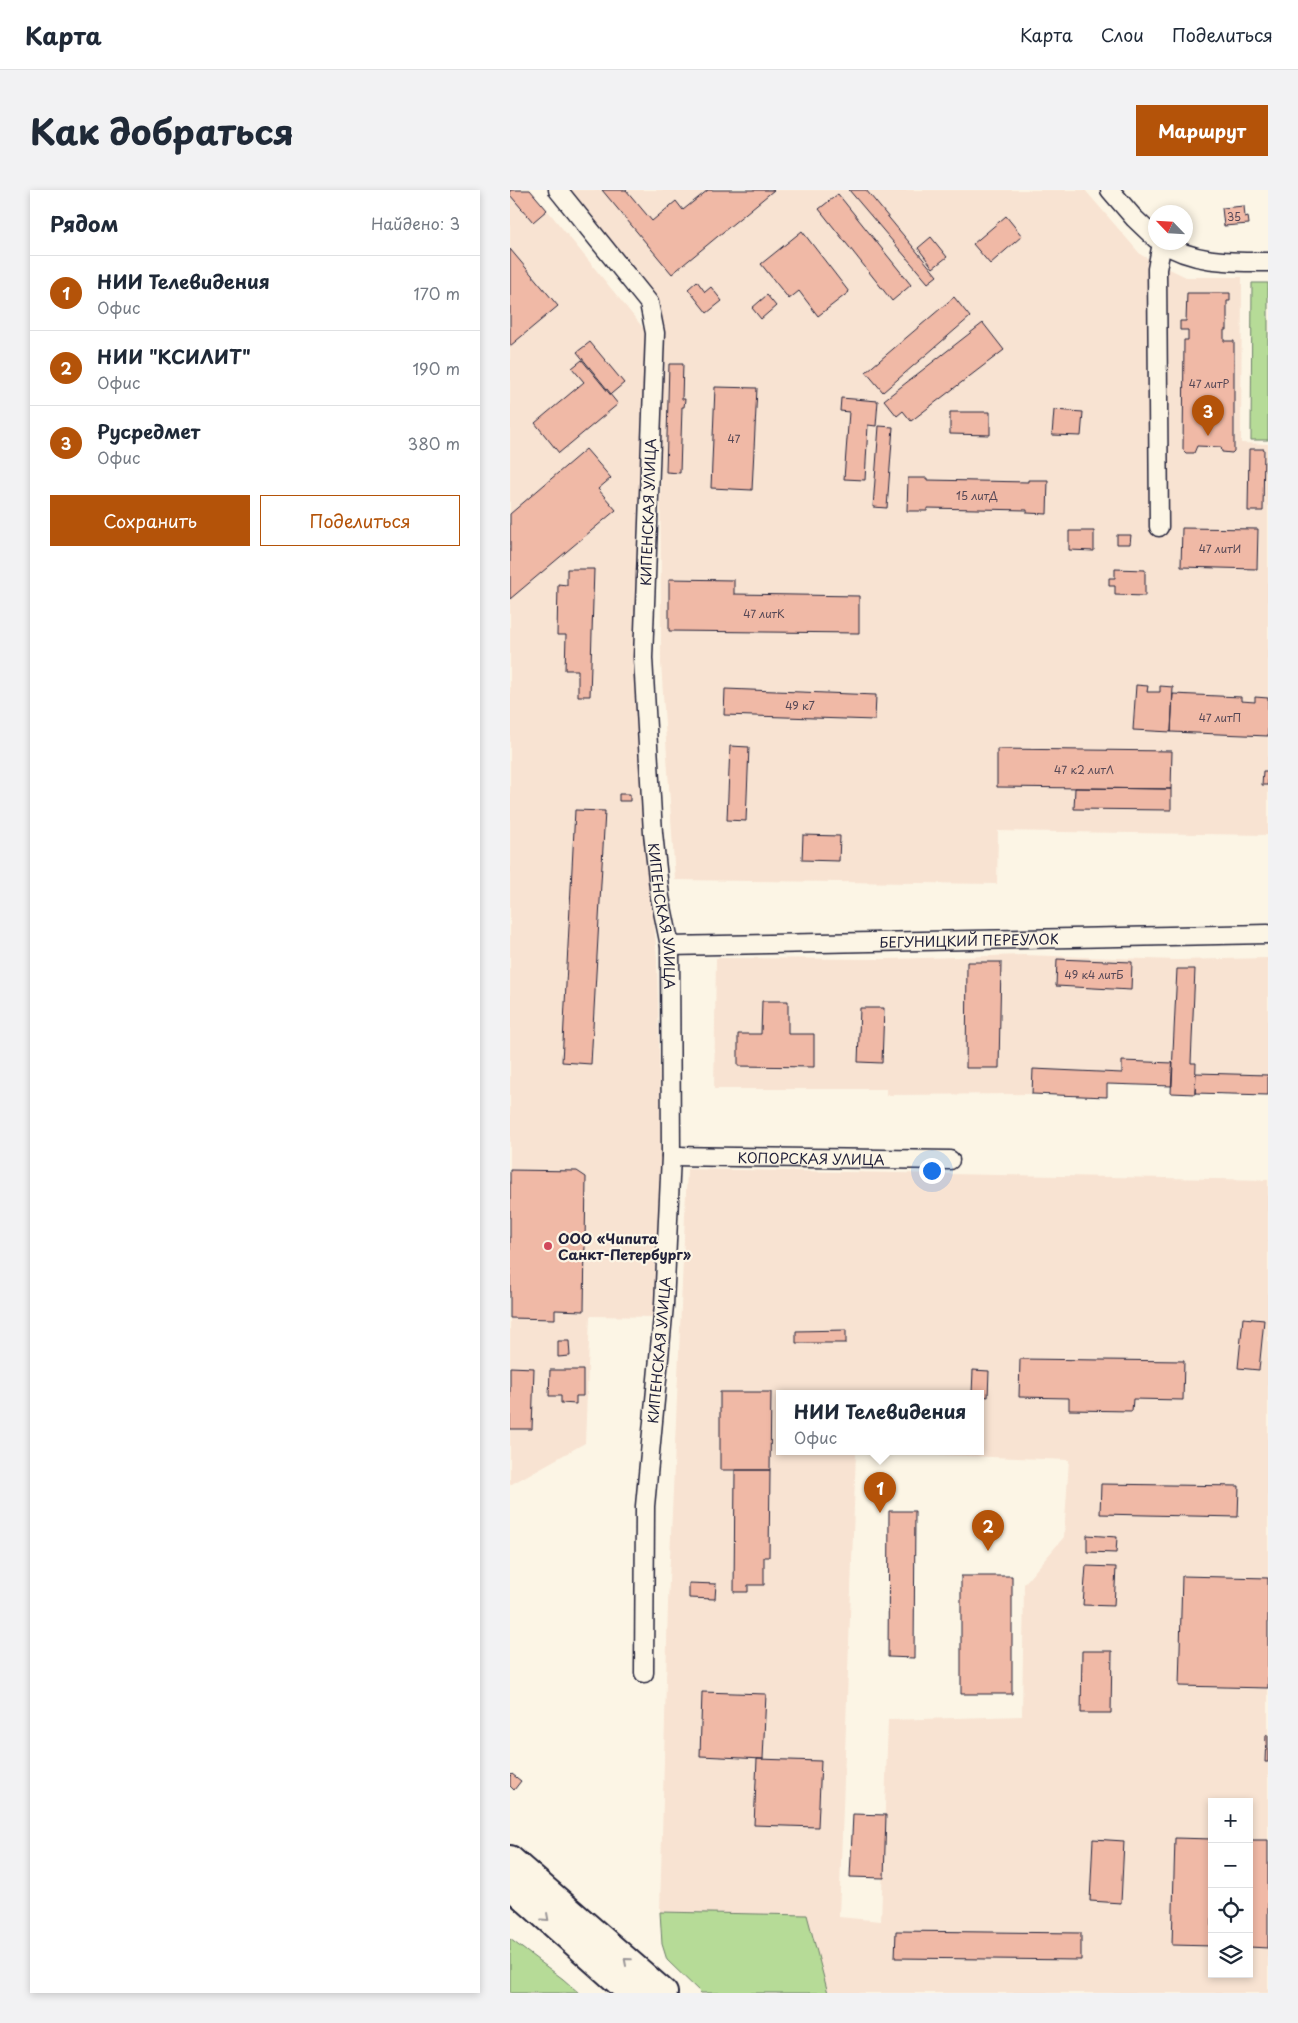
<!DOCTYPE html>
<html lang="ru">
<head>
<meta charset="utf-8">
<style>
  :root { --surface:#fff; --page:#f2f2f3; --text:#1f2937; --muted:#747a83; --line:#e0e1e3; --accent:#b45309 }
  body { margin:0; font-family:"Playpen Sans",sans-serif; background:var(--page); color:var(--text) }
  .controls { position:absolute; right:15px; bottom:15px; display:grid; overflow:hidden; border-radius:0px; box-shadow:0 2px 8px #0003 }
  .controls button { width:45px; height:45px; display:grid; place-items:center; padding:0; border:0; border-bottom:1px solid var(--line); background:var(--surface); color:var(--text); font:25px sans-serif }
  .compass { position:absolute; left:638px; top:15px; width:45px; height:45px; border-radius:50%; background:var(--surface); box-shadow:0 2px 8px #0003; rotate:295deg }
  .you { position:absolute; left:421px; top:980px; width:18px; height:18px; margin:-12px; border:4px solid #fff; border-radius:50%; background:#1a73e8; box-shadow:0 0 0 8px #1a73e833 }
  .badge { display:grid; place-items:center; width:32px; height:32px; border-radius:50%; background:var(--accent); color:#fff; font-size:16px; font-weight:700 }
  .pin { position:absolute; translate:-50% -41px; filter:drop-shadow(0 1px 2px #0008) }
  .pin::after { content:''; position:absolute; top:26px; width:18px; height:15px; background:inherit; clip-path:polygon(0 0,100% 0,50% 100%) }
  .popup { position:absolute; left:266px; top:1200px; width:208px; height:65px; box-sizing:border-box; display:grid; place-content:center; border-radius:0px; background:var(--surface); filter:drop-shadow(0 1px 4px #0005); font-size:16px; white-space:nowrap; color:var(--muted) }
  .popup b { font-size:19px; color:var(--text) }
  .popup::after { content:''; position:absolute; left:50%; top:100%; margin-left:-10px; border:10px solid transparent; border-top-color:var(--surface) }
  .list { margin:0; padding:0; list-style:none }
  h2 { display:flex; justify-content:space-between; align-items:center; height:65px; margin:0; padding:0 20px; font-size:21px }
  h2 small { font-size:16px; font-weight:400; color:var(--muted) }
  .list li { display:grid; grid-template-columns:32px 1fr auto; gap:15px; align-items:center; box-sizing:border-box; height:75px; padding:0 20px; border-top:1px solid var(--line) }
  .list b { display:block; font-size:19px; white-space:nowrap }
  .list p { margin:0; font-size:16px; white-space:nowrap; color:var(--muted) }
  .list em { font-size:16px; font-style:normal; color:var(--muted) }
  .actions { display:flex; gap:10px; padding:15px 20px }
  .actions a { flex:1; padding:11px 0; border:1px solid var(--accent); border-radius:0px; text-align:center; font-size:18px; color:var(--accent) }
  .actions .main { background:var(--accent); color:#fff }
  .icon { flex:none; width:28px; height:28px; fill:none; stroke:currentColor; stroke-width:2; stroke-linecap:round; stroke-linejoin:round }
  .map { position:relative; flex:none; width:758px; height:1803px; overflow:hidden; border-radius:0px }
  header { display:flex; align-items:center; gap:30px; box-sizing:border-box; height:70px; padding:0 25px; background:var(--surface); border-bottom:1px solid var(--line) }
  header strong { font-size:24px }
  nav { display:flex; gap:28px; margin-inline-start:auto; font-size:18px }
  .intro { display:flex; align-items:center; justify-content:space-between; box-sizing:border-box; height:120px; padding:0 30px }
  h1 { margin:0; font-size:35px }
  .button { padding:12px 22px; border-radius:0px; background:var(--accent); color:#fff; font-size:18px; font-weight:700 }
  main { display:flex; gap:30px; padding:0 30px }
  aside { flex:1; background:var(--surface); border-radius:0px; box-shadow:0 2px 8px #0003 }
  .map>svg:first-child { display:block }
</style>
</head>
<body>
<header>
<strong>Карта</strong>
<nav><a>Карта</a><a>Слои</a><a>Поделиться</a></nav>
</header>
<div class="intro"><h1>Как добраться</h1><a class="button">Маршрут</a></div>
<main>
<aside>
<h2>Рядом<small>Найдено: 3</small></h2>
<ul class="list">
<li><span class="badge">1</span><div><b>НИИ Телевидения</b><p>Офис</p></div><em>170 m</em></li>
<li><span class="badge">2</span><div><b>НИИ &quot;КСИЛИТ&quot;</b><p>Офис</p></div><em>190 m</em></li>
<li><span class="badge">3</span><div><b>Русредмет</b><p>Офис</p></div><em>380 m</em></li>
</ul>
<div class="actions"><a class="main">Сохранить</a><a>Поделиться</a></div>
</aside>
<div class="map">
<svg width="758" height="1803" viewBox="0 0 758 1803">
  <rect width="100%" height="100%" fill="#fcf5e5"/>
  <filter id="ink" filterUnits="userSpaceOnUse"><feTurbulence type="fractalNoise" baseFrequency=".02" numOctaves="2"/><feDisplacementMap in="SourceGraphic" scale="10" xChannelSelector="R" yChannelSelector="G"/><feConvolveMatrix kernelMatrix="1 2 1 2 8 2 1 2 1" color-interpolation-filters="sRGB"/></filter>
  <g filter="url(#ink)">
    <path fill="#f8e3d2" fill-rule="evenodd" d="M0 0H21L139 145 135 601 147 769 152 989 146 1127 80 1126 75 1253 0 1295Z
      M52 0H575L631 65 676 87H732L731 253 758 254V645L488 641 487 694 165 690 151 473 150 133Z
      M513 765 667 770 758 768V905L661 903V896L598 894 597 907 522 904 376 905V899H204L206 768 379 769Z
      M177 979 758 990V1803H318L296 1725 150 1722 158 1414ZM270 1204H470V1262H352L559 1270 554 1347 514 1394 512 1526 378 1530 371 1731 329 1727 346 1262H270ZM702 1612H739V1784H702Z"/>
    <path fill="#b6db97" stroke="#6c7e69" d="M742 93H758V250H741Z
      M150 1722 297 1725 318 1803H191L157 1770 152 1754Z
      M0 1749 53 1789 69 1803H0Z"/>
    <path fill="#f0b9a6" stroke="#22223b" d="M0 0H20L37 20 23 32 0 5Z
      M92 0H116L142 31 166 11 173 20 198 0H264L162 84Z
      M339 0H356L427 86 418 93Z
      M328 4 401 95 382 111 309 19Z
      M734 16 735 27 738 26 739 34 714 36 712 18Z
      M496 26 512 46 480 74 463 54Z
      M292 41 339 102 308 126 289 101 279 109 251 74Z
      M421 47 437 67 423 78 408 58Z
      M0 59 48 116 0 156Z
      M187 91 195 102 201 97 212 111 197 123 178 99Z
      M677 103H720V111H717V140H714V151H724V261L722 263 712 262 711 257 687 256 684 263H676L673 260 674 150H678V140H670V131H676Z
      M257 105 266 116 251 129 242 118Z
      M444 107 460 127 373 202 356 182Z
      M473 133 494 160 401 231 393 221 387 226 374 210Z
      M80 152 114 193 101 204 67 162Z
      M72 170 108 214 49 263 25 233 74 192 62 178Z
      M159 174H173L172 209H175L174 217H172L170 283 156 282Z
      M205 197 247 198 242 300 201 298Z
      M331 208 368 211 366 236 358 235 355 290 334 289 339 222 330 221Z
      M544 220 573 222 571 246 542 245Z
      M440 222H480V245L440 244Z
      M369 236 383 237 377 318 363 317Z
      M76 259 101 288 88 299 106 320 0 409V324Z
      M739 259H754L753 321H738Z
      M398 288H417V290L518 292V290H538L537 324 517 323V320L417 318V321H397Z
      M672 338 748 339 747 379 671 377Z
      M559 341H584V361L559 360Z
      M607 345H621L620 354H607Z
      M57 379H84L80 506H68V480H55L56 445H47L48 394 57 395Z
      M605 379 635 380V406L605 405V396H599V388H605Z
      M159 389 224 390V404L349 406V443L159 441Z
      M626 495 638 496 637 502H650V496L663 497 661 542 623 540Z
      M215 499 366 505 365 530 214 525Z
      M663 504 731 507V511L745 512V507L758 508V546L661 542Z
      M220 556 239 557 236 631 217 630Z
      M487 559 662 561 661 599 487 597Z
      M753 581H758V595H752Z
      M565 598 661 599V620L564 619Z
      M109 604H120V611H109Z
      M65 620 95 621 81 874 52 872Z
      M293 645 330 646 329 671 292 670Z
      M547 769 622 772 621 800 546 796Z
      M457 772H491L489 878H456Z
      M667 779H685L681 873H686L685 904 661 903Z
      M252 811H278V844H304V877L228 876V844H251Z
      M350 818H374L372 873 348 872Z
      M612 871 663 873 662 896 597 894V907L522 904 523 879 612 883Z
      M686 883 758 885V905L685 903Z
      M0 980 67 981 76 987 74 1121 45 1120V1129L0 1128Z
      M733 1128 754 1130 749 1180 728 1178Z
      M336 1140V1153H286V1141Z
      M48 1151H59L60 1166 48 1167Z
      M510 1169 674 1171 673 1210 623 1209 622 1221 559 1220V1208L509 1207Z
      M0 1177 24 1178 22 1239H0Z
      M40 1180H73V1206H66V1214L51 1213V1206H39Z
      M463 1180 479 1181 478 1207 462 1204Z
      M210 1202H261L260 1280H210Z
      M225 1280H260L259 1367H254V1395H238V1402H224Z
      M591 1294 729 1296 728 1327 590 1324Z
      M379 1321H405L404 1468 378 1467Z
      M577 1345 607 1347 606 1363 577 1362Z
      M576 1376 606 1377 604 1416 573 1415Z
      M451 1386H502V1504H451Z
      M672 1386 758 1388V1498L669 1496Z
      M179 1393 206 1394 205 1409 179 1408Z
      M572 1461H602L601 1523H571Z
      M192 1502 256 1504 253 1569 190 1566Z
      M756 1545H758V1572H755Z
      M247 1569 311 1571 308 1637 244 1635Z
      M2 1584 11 1591 4 1600 0 1596V1586Z
      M343 1624 376 1625 374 1688 340 1687Z
      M665 1648 702 1649V1756L662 1755Z
      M583 1649 614 1651 611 1713 580 1711Z
      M739 1650H758V1758L739 1757Z
      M386 1741 571 1743V1770L385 1768Z"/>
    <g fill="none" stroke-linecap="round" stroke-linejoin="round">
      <defs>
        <g id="minor">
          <path id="s1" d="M48 0 139 113 145 143 133 468 143 643 150 707 160 756 161 966 154 1115 135 1316 134 1483"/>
          <path d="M600 0 624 28 646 49"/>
          <path d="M651 52C683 73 721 72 758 72"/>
          <path d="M649 337 647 79 652 53"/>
          <path id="s2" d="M160 756 758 744"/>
          <path id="s3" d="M161 966 440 970"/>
        </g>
        <path id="highway" d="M0 1669 154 1803
          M0 1695 121 1803"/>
      </defs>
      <use href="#minor" stroke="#22223b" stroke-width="21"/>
      <use href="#highway" stroke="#22223b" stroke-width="30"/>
      <use href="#minor" stroke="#fcf5e5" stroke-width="18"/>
      <use href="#highway" stroke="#fcf5e5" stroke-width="26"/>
    </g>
    <defs><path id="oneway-chevron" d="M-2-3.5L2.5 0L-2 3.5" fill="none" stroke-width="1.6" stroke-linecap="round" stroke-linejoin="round" transform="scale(1.25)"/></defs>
    <g stroke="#9a9698">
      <use href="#oneway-chevron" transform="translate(36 1728) rotate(42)"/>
      <use href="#oneway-chevron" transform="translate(117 1771) rotate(-139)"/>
    </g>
  </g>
  <circle fill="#d1495b" stroke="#fcf5e5" stroke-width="2" cx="38" cy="1056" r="5"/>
  <g text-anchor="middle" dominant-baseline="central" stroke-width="4.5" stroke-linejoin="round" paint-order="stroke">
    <g font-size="11" fill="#564856">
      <text x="724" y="26">35</text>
      <text x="699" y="193">47 литР</text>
      <text x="224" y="248">47</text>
      <text x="467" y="305">15 литД</text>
      <text x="710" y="358">47 литИ</text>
      <text x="254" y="423">47 литК</text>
      <text x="290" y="515">49 к7</text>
      <text x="710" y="527">47 литП</text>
      <text x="574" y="579">47 к2 литЛ</text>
      <text x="584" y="784">49 к4 литБ</text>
    </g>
    <g font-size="14" fill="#22223b" stroke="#fcf5e5">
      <text transform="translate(138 322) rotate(-88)">КИПЕНСКАЯ УЛИЦА</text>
      <text stroke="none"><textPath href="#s1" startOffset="760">КИПЕНСКАЯ УЛИЦА</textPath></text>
      <text stroke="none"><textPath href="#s2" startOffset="299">БЕГУНИЦКИЙ ПЕРЕУЛОК</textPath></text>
      <text stroke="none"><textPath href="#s3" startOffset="140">КОПОРСКАЯ УЛИЦА</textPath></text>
      <text transform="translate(149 1160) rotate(-85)">КИПЕНСКАЯ УЛИЦА</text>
    </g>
    <g font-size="14" font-weight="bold" fill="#22223b" stroke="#fcf5e5" text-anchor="start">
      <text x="48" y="1048">ООО «Чипита<tspan x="48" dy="16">Санкт-Петербург»</tspan></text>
    </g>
  </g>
</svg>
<div class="controls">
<button>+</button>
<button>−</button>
<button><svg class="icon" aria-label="locate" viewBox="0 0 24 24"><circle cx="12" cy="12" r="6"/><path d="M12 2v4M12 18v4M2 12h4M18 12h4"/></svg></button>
<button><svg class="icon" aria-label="layers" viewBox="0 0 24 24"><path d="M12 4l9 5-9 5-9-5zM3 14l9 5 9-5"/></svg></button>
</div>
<svg class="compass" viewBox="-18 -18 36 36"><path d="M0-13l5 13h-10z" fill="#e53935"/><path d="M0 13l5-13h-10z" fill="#747a83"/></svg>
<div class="you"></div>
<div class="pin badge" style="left:370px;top:1323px">1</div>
<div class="popup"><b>НИИ Телевидения</b>Офис</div>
<div class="pin badge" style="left:478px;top:1361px">2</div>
<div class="pin badge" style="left:698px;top:246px">3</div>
</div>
</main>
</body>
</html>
